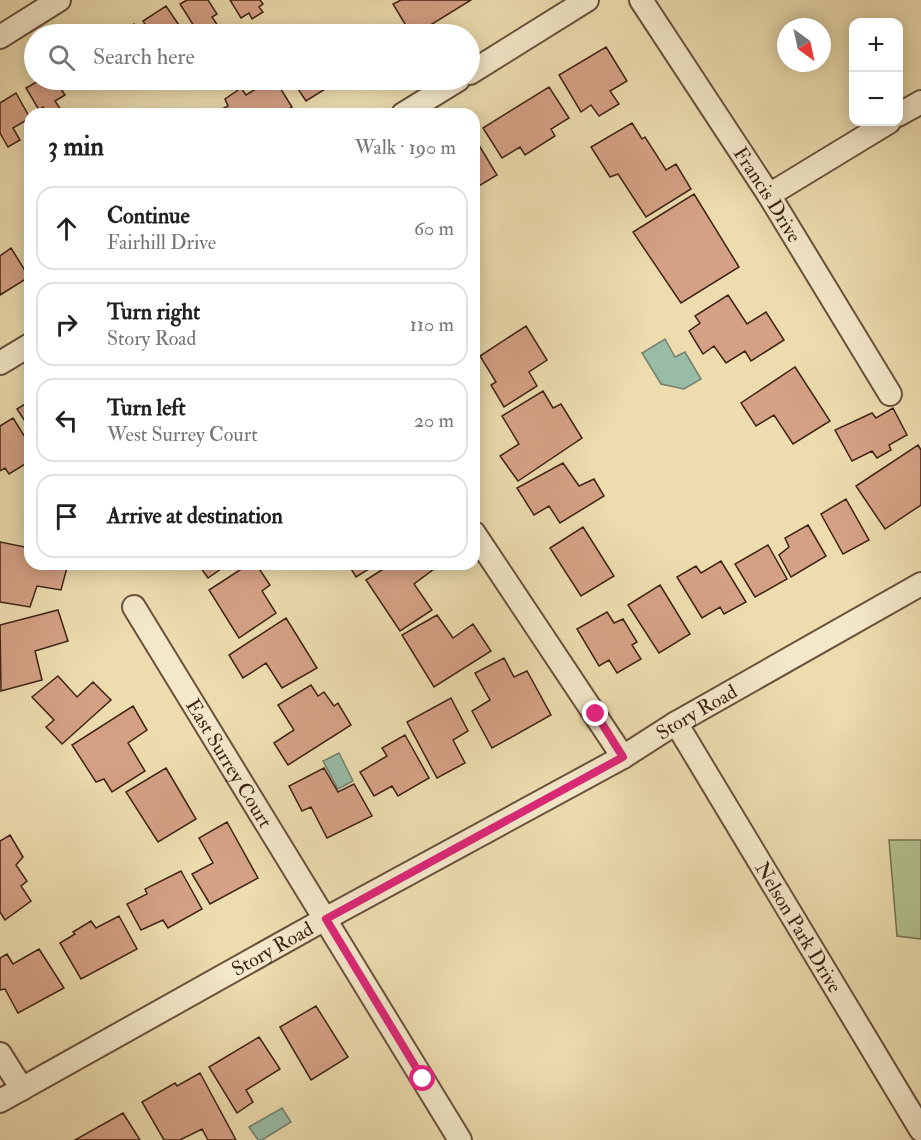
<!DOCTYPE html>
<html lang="en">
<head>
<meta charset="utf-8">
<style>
  :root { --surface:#fff; --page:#f2f2f2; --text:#202124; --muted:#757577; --line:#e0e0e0 }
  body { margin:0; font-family:"IM FELL Double Pica",serif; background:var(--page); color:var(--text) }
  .controls { position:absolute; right:18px; top:18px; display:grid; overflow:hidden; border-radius:12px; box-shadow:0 3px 15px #0003 }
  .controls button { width:54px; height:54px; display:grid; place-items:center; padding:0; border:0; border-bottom:2px solid var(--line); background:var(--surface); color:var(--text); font:30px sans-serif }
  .compass { position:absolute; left:777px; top:18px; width:54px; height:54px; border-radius:50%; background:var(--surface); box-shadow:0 3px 15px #0003; rotate:147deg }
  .stop { position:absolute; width:18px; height:18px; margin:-14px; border:4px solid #db2777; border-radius:50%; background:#fff }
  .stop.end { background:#db2777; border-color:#fff; box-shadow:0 2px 6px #0008 }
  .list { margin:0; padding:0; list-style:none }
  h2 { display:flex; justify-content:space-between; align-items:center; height:78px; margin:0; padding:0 24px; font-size:26px }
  h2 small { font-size:20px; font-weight:400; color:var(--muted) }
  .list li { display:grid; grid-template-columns:39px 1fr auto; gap:18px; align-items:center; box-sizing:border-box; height:84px; margin:0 12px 12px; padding:0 12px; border:2px solid var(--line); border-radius:18px }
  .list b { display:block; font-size:22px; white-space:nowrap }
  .list p { margin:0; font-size:20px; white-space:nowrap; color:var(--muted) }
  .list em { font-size:20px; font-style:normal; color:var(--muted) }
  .icon { flex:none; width:33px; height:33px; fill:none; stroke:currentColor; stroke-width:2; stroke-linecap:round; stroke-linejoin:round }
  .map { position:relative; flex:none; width:921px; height:1140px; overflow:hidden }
  .search { position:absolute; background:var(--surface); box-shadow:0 3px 15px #0003; left:24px; top:24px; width:456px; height:66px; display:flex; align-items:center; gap:15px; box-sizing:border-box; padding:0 21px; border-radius:33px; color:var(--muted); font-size:22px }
  .panel { position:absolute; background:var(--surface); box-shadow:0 3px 15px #0003; left:24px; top:108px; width:456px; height:462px; border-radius:18px }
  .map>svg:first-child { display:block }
</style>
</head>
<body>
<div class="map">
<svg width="921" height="1140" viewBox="0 0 921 1140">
  <rect width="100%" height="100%" fill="#ecdcae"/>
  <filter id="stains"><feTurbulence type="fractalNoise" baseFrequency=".00333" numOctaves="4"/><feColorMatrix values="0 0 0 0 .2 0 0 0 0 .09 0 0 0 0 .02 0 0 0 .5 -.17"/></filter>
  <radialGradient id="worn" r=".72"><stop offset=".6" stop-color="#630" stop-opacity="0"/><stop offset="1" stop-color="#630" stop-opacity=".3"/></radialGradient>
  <path fill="#b2c28f" stroke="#787252" stroke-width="1.5" d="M889 840H921V939L897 936Z"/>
  <path fill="#99bca7" stroke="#757f6d" stroke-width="1.5" d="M665 339 675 357 685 352 701 379 684 389 661 384 642 353Z
    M339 753 353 781 338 789 323 761Z
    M282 1108 291 1122 262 1140H258L249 1127Z"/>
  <path fill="#d5a185" stroke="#3f2316" stroke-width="1.5" d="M187 0H208L217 14 212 17 222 32 218 34H199L180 4Z
    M230 0H260L263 4 259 7 263 12 252 19 249 13 241 18Z
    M401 0H471L416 34H411L393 4Z
    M166 6 185 34H151L143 21Z
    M134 24 140 34H112L127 25 129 28Z
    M606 47 627 81 610 91 619 104 599 116 591 105 581 112 559 75Z
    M40 80H55L65 95 55 101 61 110 54 114H47L43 107 39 110 26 88Z
    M73 80H96L79 89Z
    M292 80H329L327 81 330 86 306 101Z
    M269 81 275 89 279 86 292 107 281 114H212L228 106 225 99 241 88 246 95Z
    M549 87 569 118 551 129 555 136 525 155 520 147 502 158 483 128Z
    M16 93 30 118 13 128 20 140 8 147 0 133V103Z
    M632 123 642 139 645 137 666 170 676 164 691 189 646 217 618 174 610 177 591 147Z
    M474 137 497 175 474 189Z
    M694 194 739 267 681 303 633 232Z
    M11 248 29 277 0 295V256Z
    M728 295 747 324 766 312 784 340 751 361 745 351 726 363 714 346 703 354 689 331 700 323 695 316Z
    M526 326 547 360 529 372 537 386 504 407 491 385 496 382 480 356Z
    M795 367 830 421 793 444 774 415 756 426 741 403Z
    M543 391 553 408 561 404 582 438 518 481 500 456 519 444 502 416Z
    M30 401V429L17 409Z
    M893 408 907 435 889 445 891 450 877 458 872 451 852 461 835 430 872 413 876 418Z
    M13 418 30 445V461L9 474 5 468 0 471V426Z
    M918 445 921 450V505L885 529 856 486Z
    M563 463 579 486 594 479 604 496 560 523 549 506 534 515 517 488Z
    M846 499 869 540 843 554 821 514Z
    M808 525 826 556 791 577 779 555 789 547 785 538Z
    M583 527 614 576 581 596 550 548Z
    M0 542 30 548V564H68L61 590 37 586 30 607 0 602Z
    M768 545 787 579 755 597 735 564Z
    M721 561 746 602 724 614 720 607 702 618 677 577 696 566 701 573Z
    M198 564H228L208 578Z
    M249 564H256L270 585 262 591 276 613 239 638 209 590Z
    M348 564H377L356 577Z
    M391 564H431L434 569 414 584 432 610 400 631 366 580Z
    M660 585 690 634 659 653 628 605Z
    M58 610 68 641 35 651 42 680 1 691 0 625Z
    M607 612 614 623 623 619 637 642 632 645 641 659 617 673 609 660 599 666 577 629Z
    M437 615 453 638 473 624 491 651 434 687 402 635Z
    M286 618 317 668 282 688 266 663 243 678 229 655Z
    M504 658 514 677 527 671 551 715 492 748 472 711 490 700 475 673Z
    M58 676 77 697 93 682 111 700 62 744 46 727 54 720 32 697Z
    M311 685 318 696 324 692 334 706 338 703 351 725 288 765 274 743 294 730 278 705Z
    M451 698 468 731 453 740 465 763 437 778 407 722Z
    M133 706 147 730 128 743 145 771 112 792 104 779 96 782 72 745Z
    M405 735 429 778 398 796 392 786 374 796 360 772 387 756 382 748Z
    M166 768 196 819 158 842 126 792Z
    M324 768 338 792 354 784 372 816 327 838 311 807 302 811 289 786Z
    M227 822 258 878 210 904 192 874 213 863 199 838Z
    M10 835 23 857 16 865 27 881 21 886 31 901 5 920 0 912V841Z
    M181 871 202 909 168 928 163 920 141 930 127 904 147 894 145 889Z
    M119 916 137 949 81 979 60 943 75 934 73 932 91 921 96 928Z
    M39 949 64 988 18 1013 5 989 0 990V958L7 954 13 964Z
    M316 1006 348 1057 311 1080 280 1027Z
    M259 1037 280 1069 246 1090 253 1102 237 1113 209 1067Z
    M200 1073 236 1140H208L202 1129 180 1140H164L142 1102 175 1083 177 1086Z
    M123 1113 140 1140H75Z"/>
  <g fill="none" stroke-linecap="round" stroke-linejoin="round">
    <defs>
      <g id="minor">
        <path id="s1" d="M641 0 769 195 890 394"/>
        <path d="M0 37 59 0"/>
        <path d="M470 73 587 0"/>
        <path d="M403 114 458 80"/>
        <path d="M898 115 921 102"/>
        <path d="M769 195 889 122"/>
        <path d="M0 363 30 345"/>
        <path d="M474 533 623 757"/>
        <path id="s2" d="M134 607 460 1140"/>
        <path id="s3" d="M676 723 921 1130"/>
        <path d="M0 1054 22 1089"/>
        <path id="s4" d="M0 1101 325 919 623 757 676 723 921 584"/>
      </g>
    </defs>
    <use href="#minor" stroke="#6a513c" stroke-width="26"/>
    <use href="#minor" stroke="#f3e8ca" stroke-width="22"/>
  </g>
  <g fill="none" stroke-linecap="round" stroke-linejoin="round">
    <path stroke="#db2777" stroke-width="8" d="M423 1079 326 919 623 757 596 714"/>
  </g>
  <g text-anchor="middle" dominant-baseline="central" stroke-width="4.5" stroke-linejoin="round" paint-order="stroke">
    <g font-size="20" fill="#3f2316" stroke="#f3e8ca">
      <text stroke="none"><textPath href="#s1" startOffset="232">Francis Drive</textPath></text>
      <text stroke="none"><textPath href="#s4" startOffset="798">Story Road</textPath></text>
      <text stroke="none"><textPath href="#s2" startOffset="183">East Surrey Court</textPath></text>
      <text stroke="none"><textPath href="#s3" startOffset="238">Nelson Park Drive</textPath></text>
      <text stroke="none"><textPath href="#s4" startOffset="312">Story Road</textPath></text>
    </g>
  </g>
  <rect width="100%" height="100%" filter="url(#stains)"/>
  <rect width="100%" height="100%" fill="url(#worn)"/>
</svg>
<div class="controls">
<button>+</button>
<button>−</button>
</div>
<svg class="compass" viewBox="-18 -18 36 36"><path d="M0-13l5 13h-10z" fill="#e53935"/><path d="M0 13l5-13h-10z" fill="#757577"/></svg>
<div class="stop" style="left:423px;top:1079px"></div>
<div class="stop end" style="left:596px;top:714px"></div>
<div class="search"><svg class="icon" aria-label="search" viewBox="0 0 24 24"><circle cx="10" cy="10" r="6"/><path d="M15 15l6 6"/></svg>Search here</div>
<section class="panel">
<h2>3 min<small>Walk · 190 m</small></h2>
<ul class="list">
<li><svg class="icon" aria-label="ahead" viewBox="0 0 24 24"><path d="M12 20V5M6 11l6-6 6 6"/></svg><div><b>Continue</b><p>Fairhill Drive</p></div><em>60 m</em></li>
<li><svg class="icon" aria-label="right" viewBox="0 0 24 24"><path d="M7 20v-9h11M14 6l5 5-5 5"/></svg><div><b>Turn right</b><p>Story Road</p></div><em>110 m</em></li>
<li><svg class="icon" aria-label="left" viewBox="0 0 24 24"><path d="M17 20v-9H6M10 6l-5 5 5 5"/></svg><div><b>Turn left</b><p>West Surrey Court</p></div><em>20 m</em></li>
<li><svg class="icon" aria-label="arrive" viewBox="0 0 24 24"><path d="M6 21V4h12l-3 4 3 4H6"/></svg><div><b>Arrive at destination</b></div></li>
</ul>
</section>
</div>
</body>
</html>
